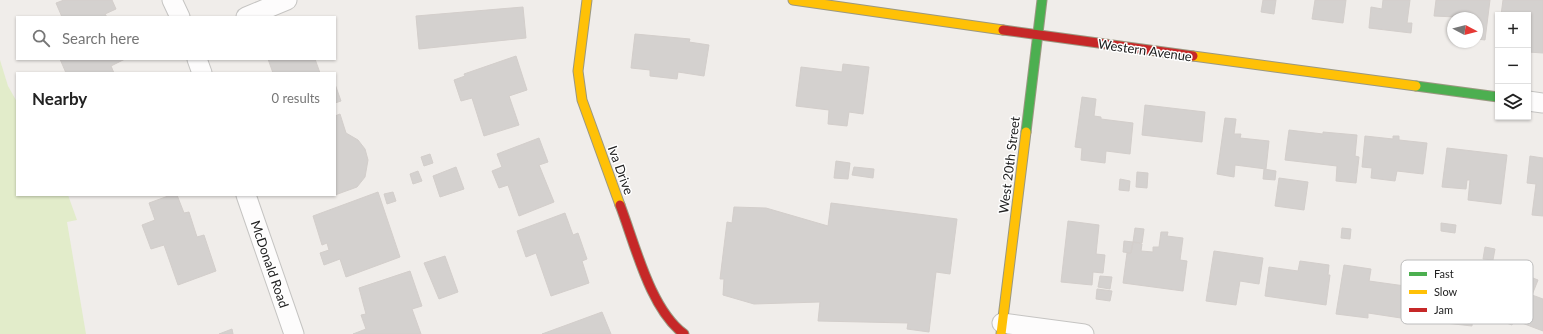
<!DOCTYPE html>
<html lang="en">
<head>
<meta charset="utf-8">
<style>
  :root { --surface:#fff; --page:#f6f6f6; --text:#222; --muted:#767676; --line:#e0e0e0 }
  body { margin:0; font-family:Lato,sans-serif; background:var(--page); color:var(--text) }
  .controls { position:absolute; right:12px; top:12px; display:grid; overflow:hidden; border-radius:0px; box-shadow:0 1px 3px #0004 }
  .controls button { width:36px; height:36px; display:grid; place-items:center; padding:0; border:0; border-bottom:1px solid var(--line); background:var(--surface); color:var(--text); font:20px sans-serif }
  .compass { position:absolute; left:1447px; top:12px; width:36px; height:36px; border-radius:50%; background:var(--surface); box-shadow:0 1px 3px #0004; rotate:97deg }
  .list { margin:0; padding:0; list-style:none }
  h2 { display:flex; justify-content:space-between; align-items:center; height:52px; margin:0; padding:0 16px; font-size:17px }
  h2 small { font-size:13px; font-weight:400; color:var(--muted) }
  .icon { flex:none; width:22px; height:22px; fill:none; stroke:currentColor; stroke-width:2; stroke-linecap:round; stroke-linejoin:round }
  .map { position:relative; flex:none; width:1543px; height:334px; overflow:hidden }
  .search { position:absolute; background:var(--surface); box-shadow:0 1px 3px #0004; left:16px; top:16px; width:320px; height:44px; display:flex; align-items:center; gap:10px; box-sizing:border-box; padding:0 14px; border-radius:0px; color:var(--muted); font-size:15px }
  .panel { position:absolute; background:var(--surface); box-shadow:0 1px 3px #0004; left:16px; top:72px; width:320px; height:124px; border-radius:0px }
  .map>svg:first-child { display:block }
</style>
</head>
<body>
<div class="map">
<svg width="1543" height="334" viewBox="0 0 1543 334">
  <rect width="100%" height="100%" fill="#f0edea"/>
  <path fill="#e2ecca" d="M0 60 8 86 17 102V195H68L77 220 67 222 86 334H0Z"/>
  <path fill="#d4d1cf" stroke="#d3cecb" d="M64 0H112L116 9 105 14 107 17H62L56 3Z
    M1263 0H1276L1274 14 1261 12Z
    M1315 0H1346L1343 23 1312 19Z
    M1383 0H1410L1407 23H1412L1411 33 1369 28 1371 7 1382 9Z
    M1436 0H1490L1485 40 1477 39V18L1434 16Z
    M1503 0H1543V53L1528 52V15H1501Z
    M523 7 526 38 419 49 416 16Z
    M635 34 690 39 689 42 709 45 704 76 678 72 677 79 650 76V70L631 68Z
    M516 56 527 90 509 96 519 125 484 136 472 98 461 101 454 80 465 76 464 74Z
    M60 59H125L111 66 114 73H66Z
    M268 59H315L320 73H273Z
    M843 64 869 67 863 114 849 112 847 126 828 124 829 110 796 106 801 67 842 72Z
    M335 84 341 101 335 103Z
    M1082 97 1096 99 1094 116 1101 117V119L1133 123 1130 154 1106 151 1105 163 1081 160 1082 148 1075 147Z
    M1145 105 1205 112 1202 142 1142 135Z
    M340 114 346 133 358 140 365 149 368 160 365 177 357 187 335 195V116Z
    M1225 118 1236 119 1234 134H1241L1240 138 1269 141 1266 169 1235 165 1234 177 1217 174Z
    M1289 130 1323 134V132L1357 135 1355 156 1359 157 1356 183 1336 181 1337 166 1285 160Z
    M1365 136 1393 139V136H1399V140L1427 143 1423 174 1397 171 1395 181 1371 178 1372 168 1362 167Z
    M539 138 548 162 539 165 554 202 519 216 508 185 499 188 492 171 502 167 497 154Z
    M1447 148 1507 155 1501 204 1468 200 1470 180H1467L1466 189 1442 187Z
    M430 154 433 163 424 166 421 157Z
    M1530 156 1543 158V216L1532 215 1536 184 1527 183Z
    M836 161 850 163 848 179 834 178Z
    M456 167 464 189 440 197 433 176Z
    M854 167 874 169 873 178 852 175Z
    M1264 169 1276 171 1275 180 1263 179Z
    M418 171 422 181 413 184 410 174Z
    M1137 172 1148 173 1147 188 1136 187Z
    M1279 178 1308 182 1304 210 1275 206Z
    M1120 179 1130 181 1129 191 1119 190Z
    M378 192 400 257 346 277 340 259 324 265 320 253 329 250 327 243 322 245 313 216Z
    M393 192 396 201 387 204 384 194Z
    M171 195H177L184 213 189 212 197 237 204 235 216 271 178 285 164 245 151 249 142 225 155 220 149 203Z
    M831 203 957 219 950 274 936 272 929 332 907 329 908 323 818 321 820 302 754 304 723 295 724 279H720L727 222 732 223 734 207 766 208 828 226Z
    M565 213 573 235 578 233 587 259 582 261 589 283 551 296 536 253 526 257 517 231Z
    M1068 221 1099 225 1096 254 1105 255 1103 273 1093 272 1092 285 1061 282Z
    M1441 223 1456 225 1455 233 1441 231Z
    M1135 228 1144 229 1142 243 1133 242Z
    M1342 228 1351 229 1350 239 1341 238Z
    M1161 232H1168L1167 236 1183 238 1180 260 1187 261 1183 291 1123 283 1127 253H1131L1133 242 1142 244 1141 251 1153 252V247H1159Z
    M1124 241 1133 242 1131 253 1123 252Z
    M1485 247 1495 249 1493 260 1483 259Z
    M1214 251 1263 258 1259 284 1240 281 1236 305 1206 301Z
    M445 256 458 292 439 299 424 263Z
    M1300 261 1329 265 1328 275H1330L1326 305 1265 296 1269 267 1298 271Z
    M1344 265 1371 269 1369 281 1405 286 1401 318 1368 313V318L1336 314Z
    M1441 266 1465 269 1462 293 1475 295 1472 326 1409 319 1412 287 1438 290Z
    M1508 268 1538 280 1532 295 1543 299V331L1514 320 1512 325 1495 319 1498 313 1490 311Z
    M410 271 422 306 412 309 421 334H353L366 329 361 315 366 314 359 288Z
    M1100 276 1112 277 1110 289 1098 287Z
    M1097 289 1112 291 1110 301 1096 299Z
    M602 312 611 334H542Z
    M232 329 233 334H219Z"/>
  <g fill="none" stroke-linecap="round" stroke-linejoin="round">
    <defs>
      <path id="street" d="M172 0 180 17
        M246 17 287 0
        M197 59 202 73
        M1528 101 1543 103
        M246 195 294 334
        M1002 323 1084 334"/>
      <path id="fast" d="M1416 86 1498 97
        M1026 132 1042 0"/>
      <path id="slow" d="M587 0 578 71 582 100 620 205
        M793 0 1003 30
        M1193 56 1416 86
        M1001 334 1026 132"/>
      <path id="jam" d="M1003 30 1193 56
        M620 205C635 244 650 309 684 334"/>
    </defs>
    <use href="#street" stroke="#c5c4c2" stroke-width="21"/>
    <use href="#fast" stroke="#9b9881" stroke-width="11"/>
    <use href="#slow" stroke="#9b9881" stroke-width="11"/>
    <use href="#jam" stroke="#9b9881" stroke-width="11"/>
    <use href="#street" stroke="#fdfcfc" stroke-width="19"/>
    <use href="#fast" stroke="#4caf50" stroke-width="9"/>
    <use href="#slow" stroke="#ffc107" stroke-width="9"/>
    <use href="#jam" stroke="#c62828" stroke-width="9"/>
  </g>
  <g text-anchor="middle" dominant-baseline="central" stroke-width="3" stroke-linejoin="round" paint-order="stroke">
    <g font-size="13" fill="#212121" stroke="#fff">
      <text transform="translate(1145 50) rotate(8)">Western Avenue</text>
      <text transform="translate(1009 165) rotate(-83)">West 20th Street</text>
      <text transform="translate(621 170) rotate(70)">Iva Drive</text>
      <text transform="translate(270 264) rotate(71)">McDonald Road</text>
    </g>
  </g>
  <rect x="1401" y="260" width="132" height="64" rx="6" fill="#fff" stroke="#bcbcbc" stroke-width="1"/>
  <rect x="1409" y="272" width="18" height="4" fill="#4caf50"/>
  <rect x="1409" y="290" width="18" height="4" fill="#ffc107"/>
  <rect x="1409" y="308" width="18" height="4" fill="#c62828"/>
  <g font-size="11" fill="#212121">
    <text x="1434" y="278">Fast</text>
    <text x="1434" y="296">Slow</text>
    <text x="1434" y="314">Jam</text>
  </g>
</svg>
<div class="controls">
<button>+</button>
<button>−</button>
<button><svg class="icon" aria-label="layers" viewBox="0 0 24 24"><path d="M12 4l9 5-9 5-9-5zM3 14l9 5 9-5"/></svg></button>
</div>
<svg class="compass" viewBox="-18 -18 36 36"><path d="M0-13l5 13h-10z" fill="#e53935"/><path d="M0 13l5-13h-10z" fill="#767676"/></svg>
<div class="search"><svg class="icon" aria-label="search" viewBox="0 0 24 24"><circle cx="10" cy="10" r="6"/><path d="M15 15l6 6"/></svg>Search here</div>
<section class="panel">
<h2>Nearby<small>0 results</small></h2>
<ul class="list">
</ul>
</section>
</div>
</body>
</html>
